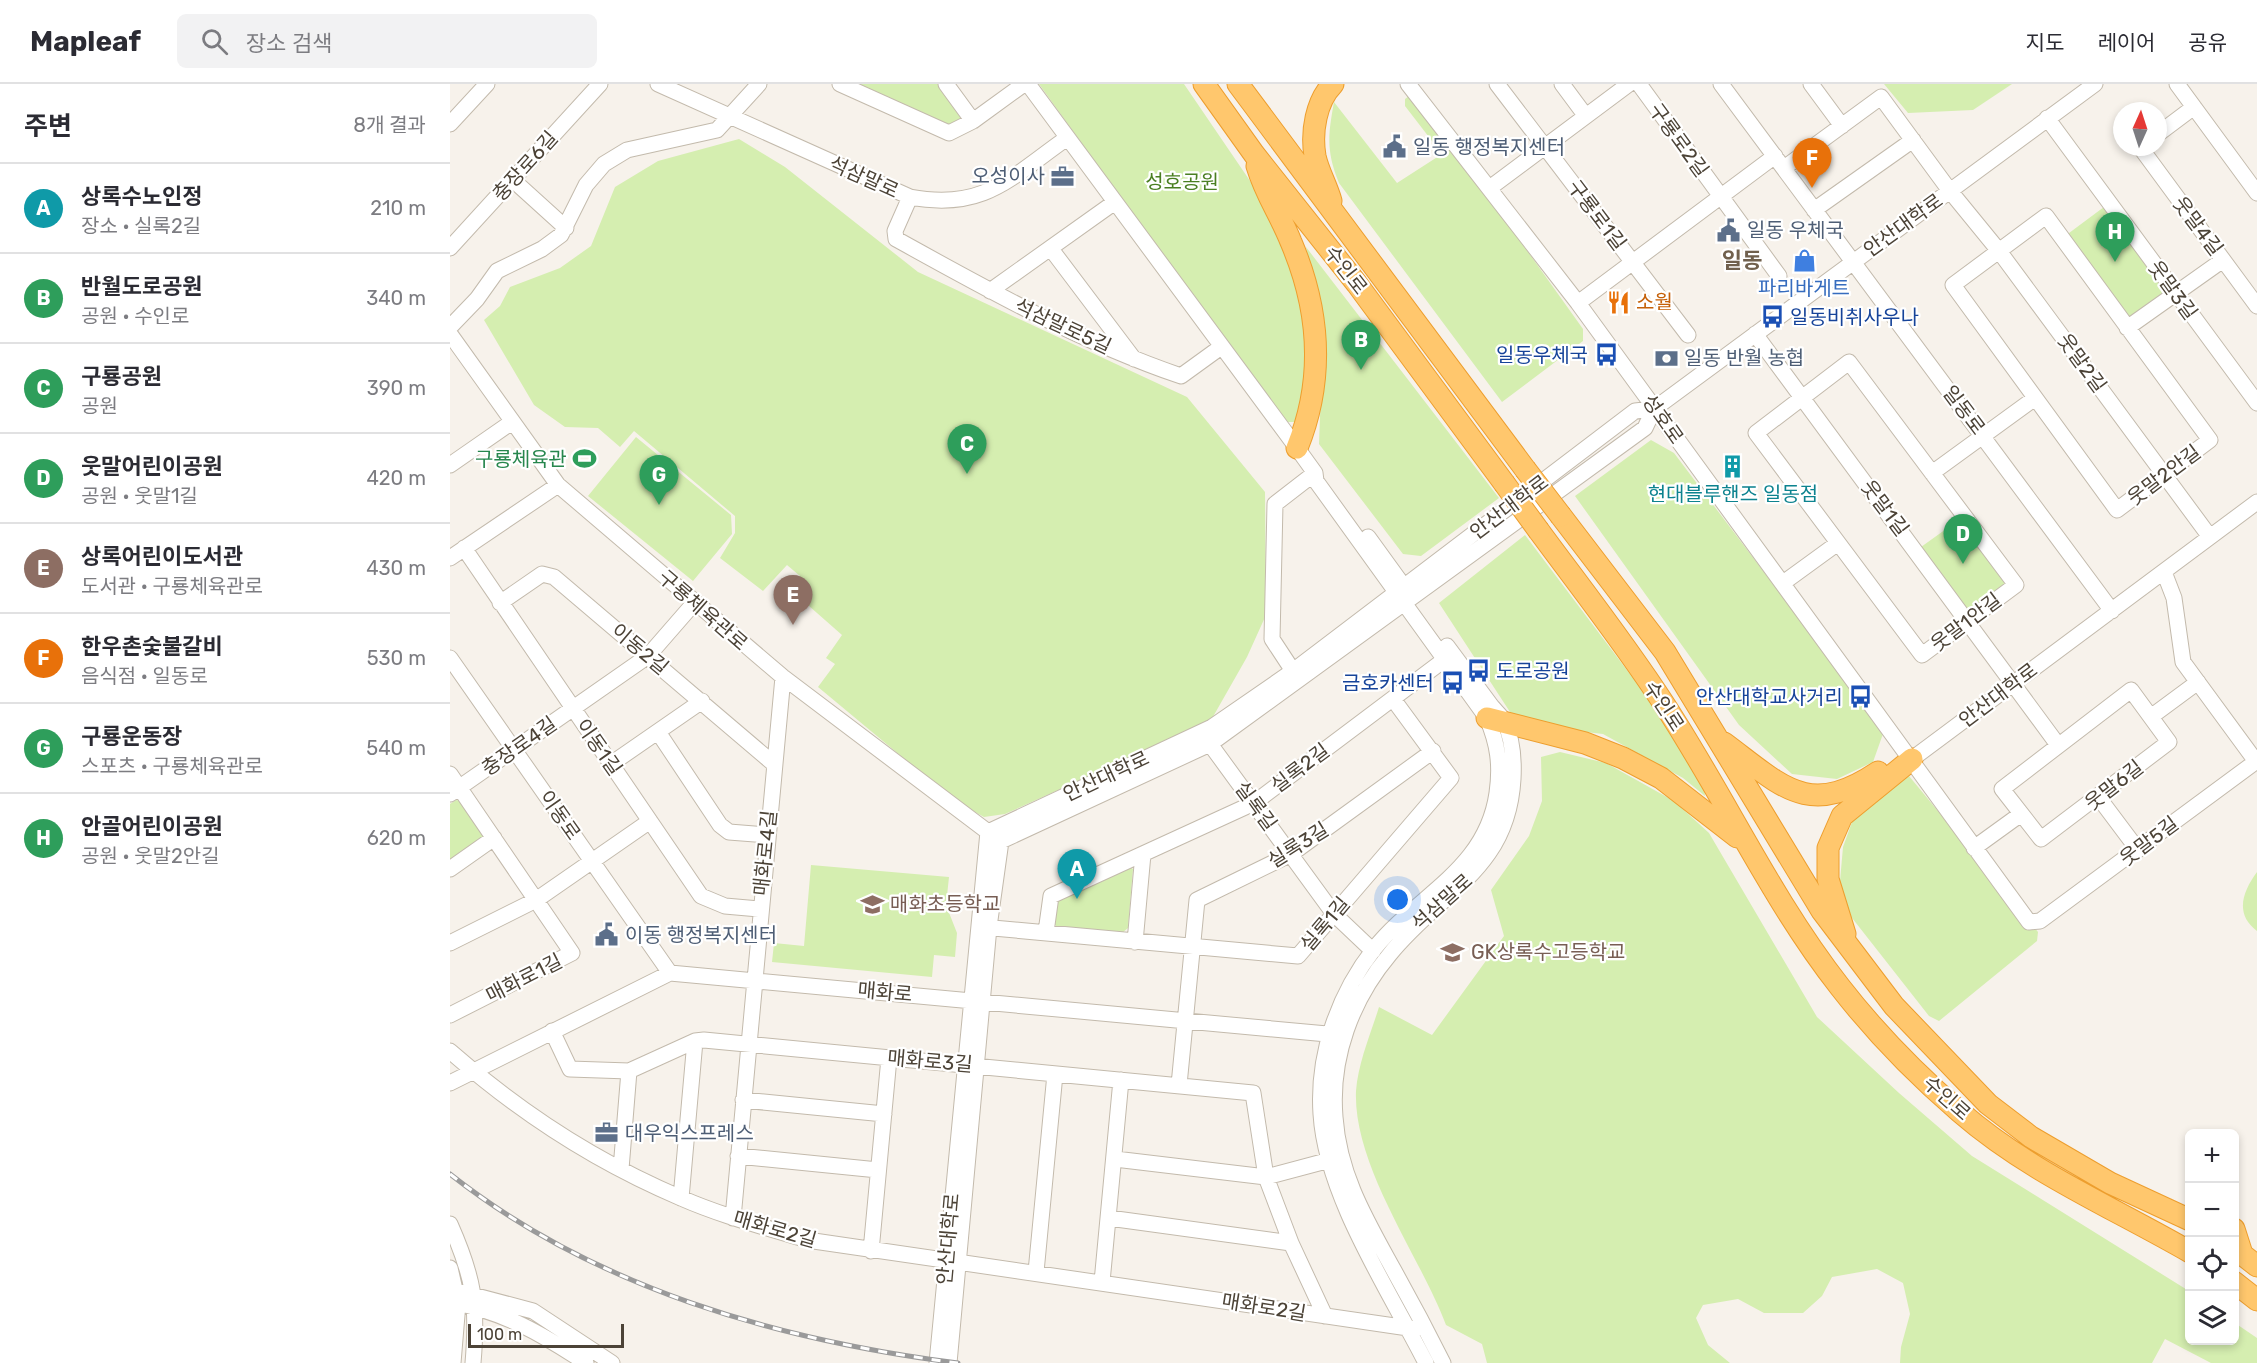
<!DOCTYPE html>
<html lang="ko">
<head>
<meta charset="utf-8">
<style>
  :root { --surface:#fff; --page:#f2f2f3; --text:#2b2b33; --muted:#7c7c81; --line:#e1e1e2; --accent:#7c3aed }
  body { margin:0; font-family:Rubik,"Noto Sans KR",sans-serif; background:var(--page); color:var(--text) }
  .controls { position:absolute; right:18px; bottom:18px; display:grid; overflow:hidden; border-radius:9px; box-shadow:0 3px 9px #0003 }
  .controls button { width:54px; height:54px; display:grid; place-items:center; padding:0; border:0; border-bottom:2px solid var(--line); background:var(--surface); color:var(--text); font:30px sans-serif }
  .compass { position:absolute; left:1663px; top:18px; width:54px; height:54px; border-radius:50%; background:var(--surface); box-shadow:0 3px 9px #0003; rotate:3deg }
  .scale { position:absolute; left:18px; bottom:15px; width:156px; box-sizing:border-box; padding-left:6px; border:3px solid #4c4337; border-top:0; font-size:16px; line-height:21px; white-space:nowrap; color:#4c4337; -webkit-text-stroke:4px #fff; paint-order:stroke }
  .you { position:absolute; left:948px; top:816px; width:21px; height:21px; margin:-15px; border:4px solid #fff; border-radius:50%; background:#1a73e8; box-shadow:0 0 0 9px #1a73e833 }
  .badge { display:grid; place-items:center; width:39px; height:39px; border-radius:50%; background:var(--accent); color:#fff; font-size:20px; font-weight:700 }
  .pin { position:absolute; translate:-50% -50px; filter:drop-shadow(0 2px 3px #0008) }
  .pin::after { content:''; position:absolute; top:32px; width:21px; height:18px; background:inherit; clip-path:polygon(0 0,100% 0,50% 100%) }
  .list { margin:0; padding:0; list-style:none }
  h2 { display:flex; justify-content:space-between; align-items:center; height:78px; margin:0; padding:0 24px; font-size:26px }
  h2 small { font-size:20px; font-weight:400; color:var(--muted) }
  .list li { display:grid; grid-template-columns:39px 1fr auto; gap:18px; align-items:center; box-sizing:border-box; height:90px; padding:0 24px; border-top:2px solid var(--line) }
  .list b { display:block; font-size:22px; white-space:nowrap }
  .list p { margin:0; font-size:20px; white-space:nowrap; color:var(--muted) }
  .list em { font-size:20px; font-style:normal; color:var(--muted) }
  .icon { flex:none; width:33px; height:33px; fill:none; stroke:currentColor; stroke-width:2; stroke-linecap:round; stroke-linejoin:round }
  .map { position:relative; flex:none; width:1807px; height:1279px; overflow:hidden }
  header { display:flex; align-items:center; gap:36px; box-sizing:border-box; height:84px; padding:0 30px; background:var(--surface); border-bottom:2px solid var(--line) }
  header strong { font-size:28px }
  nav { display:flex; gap:33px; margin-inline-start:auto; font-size:21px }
  .search { width:420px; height:54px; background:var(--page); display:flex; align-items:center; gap:15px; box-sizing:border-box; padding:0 21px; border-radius:9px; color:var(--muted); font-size:22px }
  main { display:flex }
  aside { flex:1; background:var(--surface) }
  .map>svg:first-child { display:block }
</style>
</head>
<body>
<header>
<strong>Mapleaf</strong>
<div class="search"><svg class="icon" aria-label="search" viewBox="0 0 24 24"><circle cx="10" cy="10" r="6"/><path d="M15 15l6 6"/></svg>장소 검색</div>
<nav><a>지도</a><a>레이어</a><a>공유</a></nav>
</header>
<main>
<aside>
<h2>주변<small>8개 결과</small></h2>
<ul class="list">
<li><span class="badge" style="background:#0f9aa8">A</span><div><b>상록수노인정</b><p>장소 · 실록2길</p></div><em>210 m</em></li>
<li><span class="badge" style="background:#2e9e5b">B</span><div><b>반월도로공원</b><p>공원 · 수인로</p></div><em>340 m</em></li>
<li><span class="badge" style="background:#2e9e5b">C</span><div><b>구룡공원</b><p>공원</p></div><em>390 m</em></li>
<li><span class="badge" style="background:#2e9e5b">D</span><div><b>웃말어린이공원</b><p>공원 · 웃말1길</p></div><em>420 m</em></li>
<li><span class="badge" style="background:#8d6e63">E</span><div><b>상록어린이도서관</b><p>도서관 · 구룡체육관로</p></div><em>430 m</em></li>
<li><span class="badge" style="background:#e8710a">F</span><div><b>한우촌숯불갈비</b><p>음식점 · 일동로</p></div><em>530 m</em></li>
<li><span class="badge" style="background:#2e9e5b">G</span><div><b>구룡운동장</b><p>스포츠 · 구룡체육관로</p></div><em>540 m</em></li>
<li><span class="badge" style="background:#2e9e5b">H</span><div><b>안골어린이공원</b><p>공원 · 웃말2안길</p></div><em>620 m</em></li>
</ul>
</aside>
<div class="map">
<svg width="1807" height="1279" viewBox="0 0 1807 1279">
  <rect width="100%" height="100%" fill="#f7f2eb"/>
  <path fill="#d5eeb0" d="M408 0H489L511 32 508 40 500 43Z
    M589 0H734L811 113 852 202 860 231 852 338H837L740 210Z
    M1434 0H1562L1523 26 1458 29Z
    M964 8 1133 245V257L1052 318 889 99C876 67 878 51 884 18L947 99 992 70 955 22V15Z
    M289 55 335 83 468 188 737 313 815 408 816 531 797 573 760 638 555 730 534 733 505 717 368 603 385 580 376 574 392 551 342 507 350 492 337 481 313 507 270 474 285 449V432L184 347 170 363 148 344 115 343 84 321 34 236 50 222 60 203 110 184 141 162 165 103 208 77Z
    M1654 123 1714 204V210L1680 234 1615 152Z
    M856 163 1049 414 971 472 953 470 869 360 873 251Z
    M186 353 281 431 282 450 243 497 138 412Z
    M1201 356 1224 369 1434 647 1423 678 1387 695 1342 690 1289 641 1125 412Z
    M1510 435 1555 497 1554 502 1521 526 1516 525 1471 463Z
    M1075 451 1198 614 1254 703 1255 712 1233 694 1153 650 1083 642 1060 628 989 519Z
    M1110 668 1156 679 1224 717 1259 749 1367 933 1449 1009 1522 1072 1739 1207 1740 1256H1784L1785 1239 1807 1254V1279H1761L1715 1255 1702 1279H1450L1451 1263 1460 1230 1453 1199 1427 1185 1382 1193 1372 1212 1353 1229H1314L1288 1215 1253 1221 1246 1234 1258 1261 1280 1279H1037L1032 1260 996 1241C970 1172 903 1082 906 1007 908 979 921 949 929 923L982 951 1054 852 1041 806 1079 752 1092 717 1091 673Z
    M1459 692 1588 848 1587 857 1489 937 1479 932 1395 825 1390 797 1393 763 1402 738 1426 715Z
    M6 716 12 717 36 754 0 782V720Z
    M361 781 499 793 496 821 507 849 505 873 484 871 482 893 322 878 324 859 354 862Z
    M679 782 683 785 678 844 672 849 607 843 602 837 604 817Z
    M1807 788V847C1784 830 1793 807 1807 788Z"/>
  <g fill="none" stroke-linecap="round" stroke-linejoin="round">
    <defs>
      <path id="minor" d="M208 0 460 113C534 127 560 94 617 54
        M390 0 499 49 523 37 574 0
        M496 0 523 37
        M578 0 847 364 865 389 866 397 1037 634C1048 660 1051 681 1047 709 1036 786 968 810 924 865 888 911 867 971 871 1030 876 1112 939 1206 976 1279
        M958 0 1128 219 1579 838 1590 837 1804 679 1802 672 1733 578 1724 514 1714 488
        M1047 0 1238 251
        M1112 0 1135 31
        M1189 0 1329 192
        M1271 0 1662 527
        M1361 0 1392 42
        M1727 0 1807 109
        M1597 34 1807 319
        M0 40 37 0
        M1708 50 1744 23
        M1690 63 1807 222
        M1334 84 1431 13 1500 107 1549 167 1760 453
        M63 96 116 144
        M1041 103 1179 0
        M460 113 445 147 446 155C538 206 631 258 731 292L771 263
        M1364 126 1463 56
        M1596 132 1760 356 1667 426 1503 201Z
        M0 164 150 0
        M601 165 684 275
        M540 207 665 118
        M1128 219 1325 72
        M0 243 27 215 47 187 92 165 111 151 136 101 154 80 177 66 267 46 309 0
        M1677 244 1773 176
        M0 250 108 401 333 593 546 754
        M1305 250 1608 661
        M1399 278 1566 501 1472 571 1306 349Z
        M0 381 62 338
        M1482 389 1585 314
        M918 453 960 511
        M14 464 251 812 275 822 309 825
        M0 474 108 401
        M1333 499 1388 459
        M50 519 92 490 104 493 324 680
        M0 574 220 889
        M843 587 822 555 825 420 865 389
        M1681 606 1719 658 1591 755 1552 705Z
        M1702 632 1748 598
        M208 648 270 741 279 748 318 751
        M760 660 884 830 923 867
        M1462 675 1807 418
        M161 680 252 617
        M0 690 122 869 0 931
        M0 710 198 572 245 518
        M1649 714 1688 766
        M1524 764 1571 730
        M0 785 44 754
        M532 843 848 872 1001 694 943 615
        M596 848 601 812 804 719 994 576
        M685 858 693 770
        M0 859 86 816 200 737
        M102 947 120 985 179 987 245 957 254 956 803 1009 816 1093 841 1159 875 1232
        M0 967C69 1028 146 1078 231 1114 272 1132 315 1143 357 1156L965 1245
        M0 999 220 889 888 951
        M729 1001 747 816 841 770 983 667
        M293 1016 434 1030
        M288 1072 428 1086
        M665 1075 816 1093 880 1076
        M171 1085 179 987
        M231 1114 245 957
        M283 1134 333 593
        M659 1134 841 1159
        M0 1140C24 1194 28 1220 23 1279
        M421 1167 439 974
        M0 1184 8 1219 3 1279
        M586 1188 605 990
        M652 1198 671 996
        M0 1205 83 1227 162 1279
        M0 1218C53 1227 92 1250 136 1279
        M487 1279 538 748 762 643 843 587 1185 327 1204 325
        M499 1279 539 843 551 757 760 660 1195 344 1204 325 1645 0
        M993 1279C977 1247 960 1215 942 1183 915 1134 889 1090 885 1033 880 973 902 915 940 870 991 807 1058 786 1063 695 1064 676 1063 655 1054 637 1051 631 1044 626 1040 620 1026 601 1011 581 997 562"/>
      <path id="highway" d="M754 0 804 70 907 200 1054 399
        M788 0 1075 385
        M807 82C816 112 830 130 841 158 870 226 875 295 847 364
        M881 117C877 102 868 87 865 72 861 48 866 17 883 0
        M1111 432 1215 568 1372 827 1444 922 1538 1020 1581 1053 1660 1099 1740 1136
        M1089 447C1131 504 1175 560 1214 620 1275 713 1321 815 1390 903 1425 948 1467 991 1510 1028 1579 1088 1662 1123 1740 1168
        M1037 634 1135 659 1173 674 1211 694 1287 753
        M1274 659C1332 702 1358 735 1428 688
        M1395 850 1378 795V764L1392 732 1462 675
        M1784 1145 1792 1170
        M1784 1164 1807 1182
        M1784 1198 1807 1216"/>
    </defs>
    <use href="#minor" stroke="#c3baac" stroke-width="17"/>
    <use href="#highway" stroke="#ed9e2e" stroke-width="23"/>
    <use href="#minor" stroke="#fff" stroke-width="15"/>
    <use href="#highway" stroke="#ffc76d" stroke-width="21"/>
    <defs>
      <path id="rail" d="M0 1090C145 1204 327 1256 508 1279"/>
    </defs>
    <use href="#rail" stroke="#9a9a9a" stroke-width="5"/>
    <use href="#rail" stroke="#fff" stroke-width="3" stroke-dasharray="9" stroke-linecap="butt"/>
    <defs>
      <path id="highway-bridge" d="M1075 385 1111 432
        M1054 399 1089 447"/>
    </defs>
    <use href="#highway-bridge" stroke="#ed9e2e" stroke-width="23" stroke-linecap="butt"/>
    <use href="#highway-bridge" stroke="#ffc76d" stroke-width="21"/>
  </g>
  <defs>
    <symbol id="civic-bare" viewBox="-9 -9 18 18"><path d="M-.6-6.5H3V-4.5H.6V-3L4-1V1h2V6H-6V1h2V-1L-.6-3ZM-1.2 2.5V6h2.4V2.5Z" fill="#5c6f8a" stroke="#fff" stroke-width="2.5" paint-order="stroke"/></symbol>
    <symbol id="office-bare" viewBox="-9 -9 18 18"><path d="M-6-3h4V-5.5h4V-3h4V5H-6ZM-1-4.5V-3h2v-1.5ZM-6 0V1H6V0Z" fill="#5c6f8a" stroke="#fff" stroke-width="2.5" paint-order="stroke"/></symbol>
    <symbol id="shop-bare" viewBox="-9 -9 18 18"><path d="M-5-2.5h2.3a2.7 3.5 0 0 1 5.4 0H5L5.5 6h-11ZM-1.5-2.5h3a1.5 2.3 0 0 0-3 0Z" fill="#3f7fe0" stroke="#fff" stroke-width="2.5" paint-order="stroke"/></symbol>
    <symbol id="restaurant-bare" viewBox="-9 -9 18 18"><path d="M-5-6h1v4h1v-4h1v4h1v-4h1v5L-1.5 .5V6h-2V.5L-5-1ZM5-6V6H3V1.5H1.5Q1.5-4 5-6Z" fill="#e8710a" stroke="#fff" stroke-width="2.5" paint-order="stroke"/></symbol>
    <symbol id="bus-bare" viewBox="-9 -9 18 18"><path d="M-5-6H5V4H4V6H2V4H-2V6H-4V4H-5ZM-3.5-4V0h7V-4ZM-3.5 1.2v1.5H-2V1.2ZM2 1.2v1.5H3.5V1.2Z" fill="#1a4fb4" stroke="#fff" stroke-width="2.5" paint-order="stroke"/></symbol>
    <symbol id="bank-bare" viewBox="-9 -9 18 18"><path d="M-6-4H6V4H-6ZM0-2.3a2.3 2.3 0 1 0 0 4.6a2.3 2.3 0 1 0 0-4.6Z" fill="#5c6f8a" stroke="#fff" stroke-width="2.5" paint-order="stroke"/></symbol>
    <symbol id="stadium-bare" viewBox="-9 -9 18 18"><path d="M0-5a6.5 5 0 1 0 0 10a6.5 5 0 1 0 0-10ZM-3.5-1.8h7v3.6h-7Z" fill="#2e9e5b" stroke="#fff" stroke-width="2.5" paint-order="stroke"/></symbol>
    <symbol id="building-bare" viewBox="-9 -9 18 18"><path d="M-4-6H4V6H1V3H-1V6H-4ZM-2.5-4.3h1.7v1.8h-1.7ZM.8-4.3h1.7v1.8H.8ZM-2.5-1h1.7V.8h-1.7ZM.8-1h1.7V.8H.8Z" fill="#0f9aa8" stroke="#fff" stroke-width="2.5" paint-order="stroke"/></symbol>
    <symbol id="school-bare" viewBox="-9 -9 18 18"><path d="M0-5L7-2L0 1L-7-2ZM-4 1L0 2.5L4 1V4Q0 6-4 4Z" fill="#8d6e63" stroke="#fff" stroke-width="2.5" paint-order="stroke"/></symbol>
  </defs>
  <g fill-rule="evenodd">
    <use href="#civic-bare" x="928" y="46" width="33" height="33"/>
    <use href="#office-bare" x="596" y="76" width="33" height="33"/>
    <use href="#civic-bare" x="1262" y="130" width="33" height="33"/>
    <use href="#shop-bare" x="1338" y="160" width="33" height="33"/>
    <use href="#restaurant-bare" x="1152" y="202" width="33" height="33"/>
    <use href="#bus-bare" x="1306" y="216" width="33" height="33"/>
    <use href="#bus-bare" x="1140" y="254" width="33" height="33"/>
    <use href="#bank-bare" x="1200" y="258" width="33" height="33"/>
    <use href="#stadium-bare" x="118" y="358" width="33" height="33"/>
    <use href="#building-bare" x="1266" y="366" width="33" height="33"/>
    <use href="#bus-bare" x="1012" y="570" width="33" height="33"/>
    <use href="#bus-bare" x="986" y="582" width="33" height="33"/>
    <use href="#bus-bare" x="1394" y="596" width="33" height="33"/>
    <use href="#school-bare" x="406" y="804" width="33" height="33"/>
    <use href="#civic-bare" x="140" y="834" width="33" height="33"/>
    <use href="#school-bare" x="986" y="852" width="33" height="33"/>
    <use href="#office-bare" x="140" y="1032" width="33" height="33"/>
  </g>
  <g text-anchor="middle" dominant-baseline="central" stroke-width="4.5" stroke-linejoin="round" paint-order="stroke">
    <g font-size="20" fill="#4c4337" stroke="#fff">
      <text transform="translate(1229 56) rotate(54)">구룡로2길</text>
      <text transform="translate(75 82) rotate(-48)">충장로6길</text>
      <text transform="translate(414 93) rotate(24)">석삼말로</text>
      <text transform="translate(1147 131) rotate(53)">구룡로1길</text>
      <text transform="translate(1453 141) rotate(-36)">안산대학로</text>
      <text transform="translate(1748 142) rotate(53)">웃말4길</text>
      <text transform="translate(896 186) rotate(52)">수인로</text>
      <text transform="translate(1723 206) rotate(54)">웃말3길</text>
      <text transform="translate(613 242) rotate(25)">석삼말로5길</text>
      <text transform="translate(1632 279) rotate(54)">웃말2길</text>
      <text transform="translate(1514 326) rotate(53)">일동로</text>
      <text transform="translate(1213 335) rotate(55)">성호로</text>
      <text transform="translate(1714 391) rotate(-37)">웃말2안길</text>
      <text transform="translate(1059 423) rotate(-37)">안산대학로</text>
      <text transform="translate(1435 424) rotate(53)">웃말1길</text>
      <text transform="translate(253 526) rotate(41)">구룡체육관로</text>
      <text transform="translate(1516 538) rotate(-37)">웃말1안길</text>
      <text transform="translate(190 565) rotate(40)">이동2길</text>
      <text transform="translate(1548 611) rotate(-37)">안산대학로</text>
      <text transform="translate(1214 622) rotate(57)">수인로</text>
      <text transform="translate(69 662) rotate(-35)">충장로4길</text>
      <text transform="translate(149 663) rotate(55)">이동1길</text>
      <text transform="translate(850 684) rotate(-37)">실록2길</text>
      <text transform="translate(656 692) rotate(-25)">안산대학로</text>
      <text transform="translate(1664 701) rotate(-38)">웃말6길</text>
      <text transform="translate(806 722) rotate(54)">실록길</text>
      <text transform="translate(110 731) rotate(55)">이동로</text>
      <text transform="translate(1699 757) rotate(-37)">웃말5길</text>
      <text transform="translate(848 761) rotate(-32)">실록3길</text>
      <text transform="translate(315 769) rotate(-84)">매화로4길</text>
      <text transform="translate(992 818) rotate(-42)">석삼말로</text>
      <text transform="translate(875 840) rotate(-50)">실록1길</text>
      <text transform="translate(74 894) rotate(-27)">매화로1길</text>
      <text transform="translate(435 908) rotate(5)">매화로</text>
      <text transform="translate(480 977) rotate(5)">매화로3길</text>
      <text transform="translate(1497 1014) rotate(42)">수인로</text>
      <text transform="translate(325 1145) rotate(16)">매화로2길</text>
      <text transform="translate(498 1155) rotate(-85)">안산대학로</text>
      <text transform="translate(814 1223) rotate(9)">매화로2길</text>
    </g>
    <g font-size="20" fill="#4e5e75" stroke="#fff" text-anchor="start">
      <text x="963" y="63">일동 행정복지센터</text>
      <text x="595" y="92" text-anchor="end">오성이사</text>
      <text x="1297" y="146">일동 우체국</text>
      <text x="1234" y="274">일동 반월 농협</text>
      <text x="175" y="851">이동 행정복지센터</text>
      <text x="175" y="1049">대우익스프레스</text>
    </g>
    <g font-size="20" fill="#4a7f22" stroke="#fff">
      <text x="732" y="98">성호공원</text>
    </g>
    <g font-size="20" fill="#366cbe" stroke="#fff">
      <text x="1354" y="204">파리바게트</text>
    </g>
    <g font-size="20" fill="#c56008" stroke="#fff" text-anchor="start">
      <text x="1186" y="218">소월</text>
    </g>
    <g font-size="20" fill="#164399" stroke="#fff" text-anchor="end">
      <text x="1340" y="233" text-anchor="start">일동비취사우나</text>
      <text x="1138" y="271">일동우체국</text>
      <text x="1046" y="587" text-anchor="start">도로공원</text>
      <text x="984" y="599">금호카센터</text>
      <text x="1393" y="613">안산대학교사거리</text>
    </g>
    <g font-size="20" fill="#27864d" stroke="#fff" text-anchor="end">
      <text x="117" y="375">구룡체육관</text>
    </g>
    <g font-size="20" fill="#0d838f" stroke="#fff">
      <text x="1283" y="410">현대블루핸즈 일동점</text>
    </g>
    <g font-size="20" fill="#785e54" stroke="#fff" text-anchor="start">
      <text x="440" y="820">매화초등학교</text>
      <text x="1021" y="868">GK상록수고등학교</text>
    </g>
    <g font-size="22" font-weight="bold" fill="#70604d" stroke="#fff">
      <text x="1292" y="176">일동</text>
    </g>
  </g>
</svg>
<div class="controls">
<button>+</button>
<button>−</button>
<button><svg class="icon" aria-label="locate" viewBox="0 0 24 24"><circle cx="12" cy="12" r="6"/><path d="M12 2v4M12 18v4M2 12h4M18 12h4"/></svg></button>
<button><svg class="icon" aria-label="layers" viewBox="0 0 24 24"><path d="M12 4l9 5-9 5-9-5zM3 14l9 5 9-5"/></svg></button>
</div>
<svg class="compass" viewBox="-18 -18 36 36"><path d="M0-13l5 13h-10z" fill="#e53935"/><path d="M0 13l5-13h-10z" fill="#7c7c81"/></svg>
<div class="scale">100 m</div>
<div class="you"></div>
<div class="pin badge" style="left:627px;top:815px;background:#0f9aa8">A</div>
<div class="pin badge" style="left:911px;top:286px;background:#2e9e5b">B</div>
<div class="pin badge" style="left:517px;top:390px;background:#2e9e5b">C</div>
<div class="pin badge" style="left:1513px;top:480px;background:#2e9e5b">D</div>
<div class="pin badge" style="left:343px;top:541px;background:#8d6e63">E</div>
<div class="pin badge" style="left:1362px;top:104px;background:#e8710a">F</div>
<div class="pin badge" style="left:209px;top:421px;background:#2e9e5b">G</div>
<div class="pin badge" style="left:1665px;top:178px;background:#2e9e5b">H</div>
</div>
</main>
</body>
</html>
